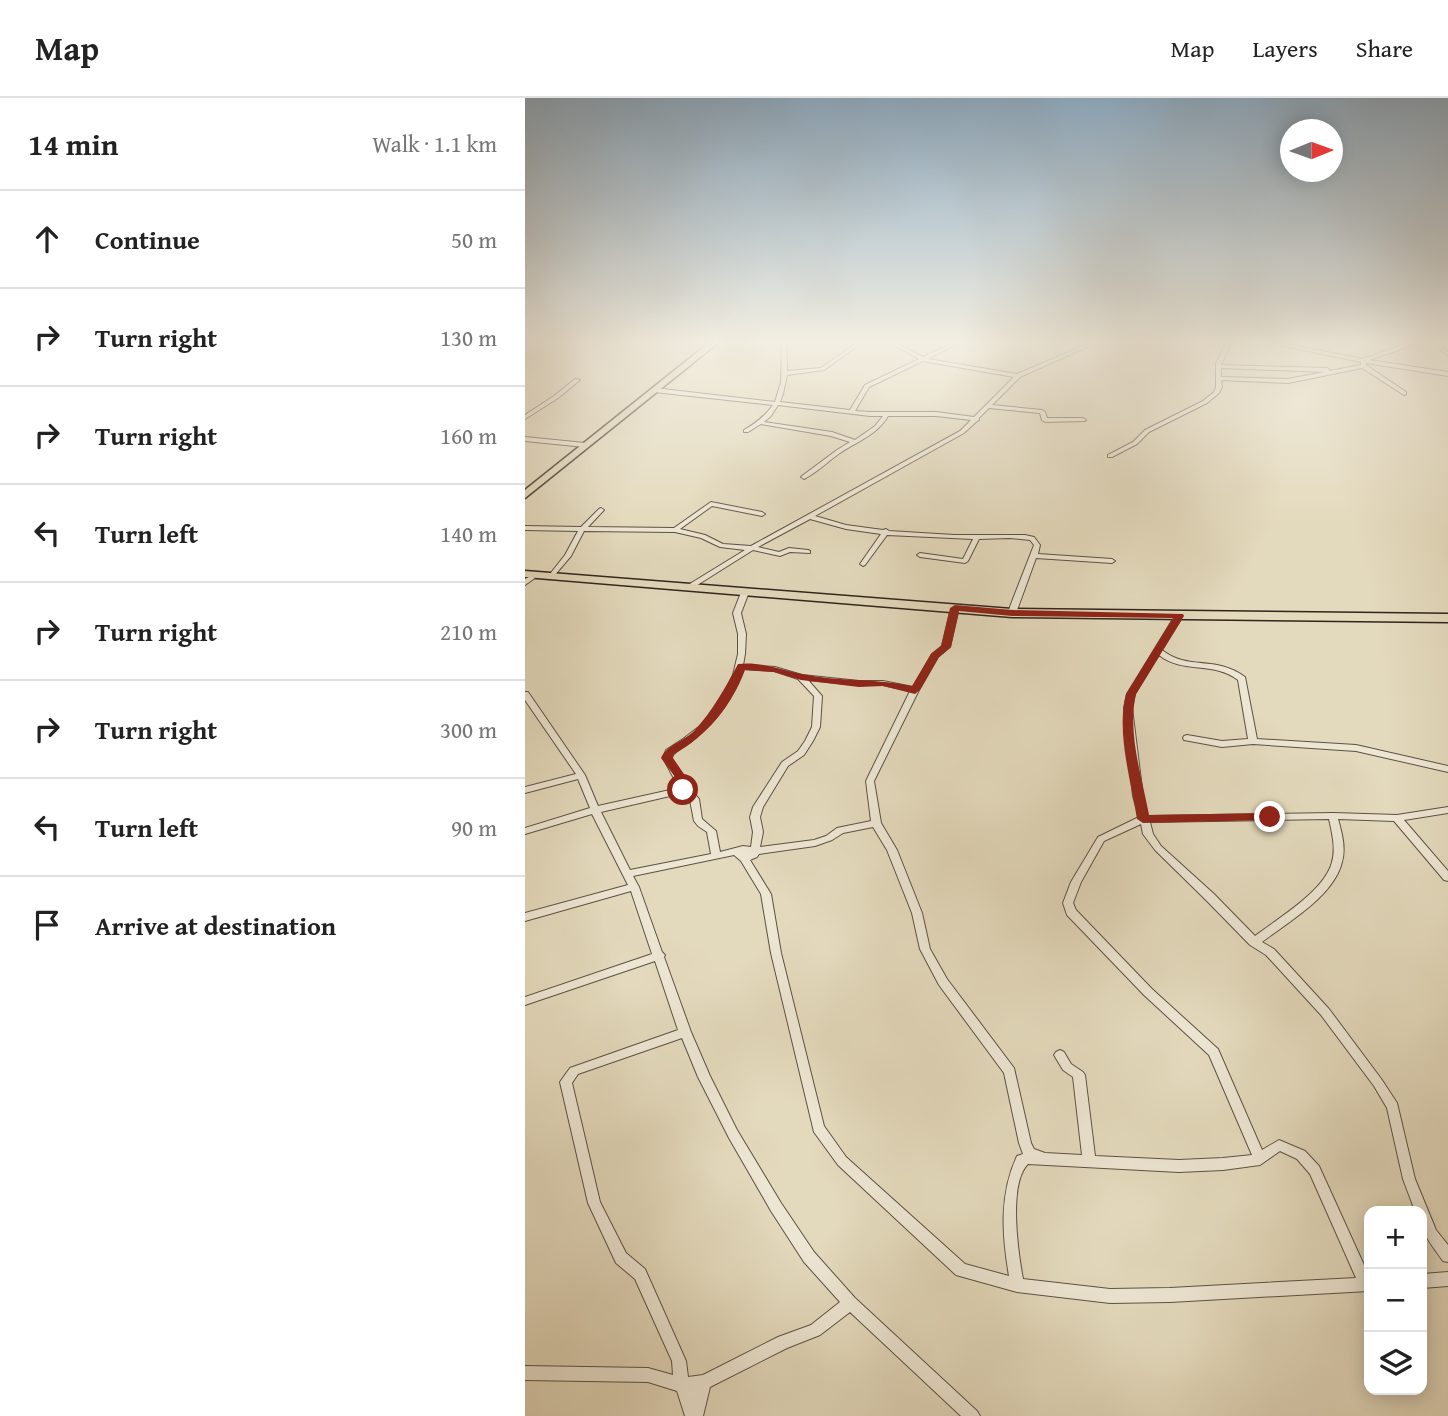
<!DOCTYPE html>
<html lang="en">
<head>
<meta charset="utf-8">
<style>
  :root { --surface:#fff; --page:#f6f6f6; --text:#222; --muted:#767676; --line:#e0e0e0 }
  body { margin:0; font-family:"Gentium Book Plus",serif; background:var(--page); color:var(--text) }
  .controls { position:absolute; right:21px; bottom:21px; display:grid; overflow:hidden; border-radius:14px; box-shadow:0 4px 18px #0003 }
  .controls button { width:63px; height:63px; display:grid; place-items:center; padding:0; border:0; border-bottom:2px solid var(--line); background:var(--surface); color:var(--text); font:35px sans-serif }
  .compass { position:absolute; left:755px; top:21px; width:63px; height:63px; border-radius:50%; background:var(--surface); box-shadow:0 4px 18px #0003; rotate:89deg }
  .stop { position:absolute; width:21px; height:21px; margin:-16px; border:5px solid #8f2418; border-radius:50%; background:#fff }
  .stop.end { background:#8f2418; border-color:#fff; box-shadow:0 2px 7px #0008 }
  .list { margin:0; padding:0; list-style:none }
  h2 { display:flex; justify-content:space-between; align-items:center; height:91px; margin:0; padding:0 28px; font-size:30px }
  h2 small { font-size:23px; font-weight:400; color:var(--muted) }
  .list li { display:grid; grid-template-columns:46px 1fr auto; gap:21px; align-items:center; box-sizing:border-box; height:98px; padding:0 28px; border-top:2px solid var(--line) }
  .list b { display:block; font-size:26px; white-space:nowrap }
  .list em { font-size:23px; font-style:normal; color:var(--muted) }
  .icon { flex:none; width:38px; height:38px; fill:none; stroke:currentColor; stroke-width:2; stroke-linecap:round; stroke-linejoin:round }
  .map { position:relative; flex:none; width:923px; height:1318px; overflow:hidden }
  header { display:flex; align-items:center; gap:42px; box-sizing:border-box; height:98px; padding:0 35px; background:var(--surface); border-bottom:2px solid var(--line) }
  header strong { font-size:33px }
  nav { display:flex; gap:38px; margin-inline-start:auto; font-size:24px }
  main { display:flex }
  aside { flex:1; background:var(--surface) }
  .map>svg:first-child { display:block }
</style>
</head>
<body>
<header>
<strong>Map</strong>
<nav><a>Map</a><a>Layers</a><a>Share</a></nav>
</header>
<main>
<aside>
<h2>14 min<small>Walk · 1.1 km</small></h2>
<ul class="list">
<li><svg class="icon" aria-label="ahead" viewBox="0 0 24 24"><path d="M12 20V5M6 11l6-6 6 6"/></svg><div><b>Continue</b></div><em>50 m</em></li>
<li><svg class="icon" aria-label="right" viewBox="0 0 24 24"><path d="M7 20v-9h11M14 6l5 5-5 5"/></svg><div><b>Turn right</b></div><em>130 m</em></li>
<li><svg class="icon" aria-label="right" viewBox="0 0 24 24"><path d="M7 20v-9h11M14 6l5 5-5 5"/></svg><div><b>Turn right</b></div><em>160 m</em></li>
<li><svg class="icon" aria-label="left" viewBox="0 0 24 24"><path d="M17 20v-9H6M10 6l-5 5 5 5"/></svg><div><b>Turn left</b></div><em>140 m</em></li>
<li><svg class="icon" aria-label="right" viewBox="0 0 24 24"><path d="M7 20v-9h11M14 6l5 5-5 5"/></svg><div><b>Turn right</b></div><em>210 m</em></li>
<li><svg class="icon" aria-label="right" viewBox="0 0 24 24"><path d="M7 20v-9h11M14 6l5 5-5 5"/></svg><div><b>Turn right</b></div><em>300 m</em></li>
<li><svg class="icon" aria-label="left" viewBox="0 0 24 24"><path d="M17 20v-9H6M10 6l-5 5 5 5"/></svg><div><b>Turn left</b></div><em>90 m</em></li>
<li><svg class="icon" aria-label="arrive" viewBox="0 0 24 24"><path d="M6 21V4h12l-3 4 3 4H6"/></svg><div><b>Arrive at destination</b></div></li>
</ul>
</aside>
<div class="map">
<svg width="923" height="1318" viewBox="0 0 923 1318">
  <rect width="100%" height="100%" fill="#e3d9bc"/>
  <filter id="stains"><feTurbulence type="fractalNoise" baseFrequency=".00286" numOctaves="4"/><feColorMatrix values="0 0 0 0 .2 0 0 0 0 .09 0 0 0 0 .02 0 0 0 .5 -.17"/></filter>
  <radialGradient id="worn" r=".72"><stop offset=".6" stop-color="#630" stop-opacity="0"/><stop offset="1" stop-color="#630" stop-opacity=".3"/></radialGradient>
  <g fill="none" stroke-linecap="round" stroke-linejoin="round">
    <defs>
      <path id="minor" d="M257 244H261L262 273 296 270 333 244H338L299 272 262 277 258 296 255 304 325 312 340 287 394 261 364 244H369L398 259 430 244H435L403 261 492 276 567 244H573L495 279 467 307 517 312 520 314 522 320H558L561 322 560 323 520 324 517 322 515 315 464 310 454 320V322L452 323 439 335 290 418 321 427 358 432 361 431 364 433 429 437H500L509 439 515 447 513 456 587 461 590 463 587 465 511 460 491 515 487 517 483 515 486 506 509 447 505 442 485 440 454 441 443 463 440 465 395 459 392 457 395 455 438 461 448 441 362 437 340 467 338 468 335 466 356 436 321 431 285 421 233 449 254 454 264 450 283 452 285 453V455L265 454 255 458 228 452 166 491 162 489 163 487 220 452 195 449 176 440 150 434 59 433 46 458 29 478H25V476L40 457 53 433 0 432V428L56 429 74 411 76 410 79 412 78 413 63 429 149 430 186 404 237 414 240 416 237 418 187 408 155 431 180 437 198 446 226 448 435 333 446 322 411 318H363C352 337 333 343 315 355 303 363 293 374 279 381L276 379 277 378 312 352 325 344 306 338 236 326 223 334H219V332C231 325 240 318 248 307L129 294 126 292 129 290 250 304 256 284ZM398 263 489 279 449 319 411 314H345L330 313 344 289ZM253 307 345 318H358L350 328 330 342 307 334 239 324 246 318Z
        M702 244H706L696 267 802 270 805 272 802 274 696 270V279L763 281 836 267V264L744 245 742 244H750L838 261 886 244H891L880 250 844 262 923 274V278L841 265V267L881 294V296L879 297 837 270 763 285 696 282 697 289 694 295 682 305 624 334 612 346 587 359H583V357L608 344 620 332 678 303 689 294 691 289V265Z
        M904 244H909L923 254V257Z
        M50 281 55 282 33 300 0 321V317L29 298Z
        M0 339 60 345 63 347 60 349 0 343Z
        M6 478 10 480 0 487V481Z
        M217 492H220L224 494 216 515 221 536 220 556 218 567 250 569 277 577 334 583H358L388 589 407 556 417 548 426 510 430 508 434 510 425 549 413 559 394 592 349 683 356 725 372 752 397 815 405 851 422 881 489 970 506 1045 509 1051 520 1055 557 1057 548 979 538 972 529 957 531 954 535 952 539 954 546 966 558 974 560 977 570 1058 654 1062 698 1060 727 1057 684 957 619 897 542 817 538 805 546 784 573 739 614 719 608 698 599 610 602 596 651 516H654L658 518 637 552C663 573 691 557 720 579L732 641 831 647 923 668V674L831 653 728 646 697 649 659 642 658 640 659 638 662 637 697 643 723 641 713 582C689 563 657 576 634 557L610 596 607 610 618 698 623 718 808 715 872 717 923 709V715L879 722 923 773V783L919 782 869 723 813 721C817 735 821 750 817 764 809 798 763 824 737 844L749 851 804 911 857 982 872 1005 890 1081 911 1132 923 1147V1164L918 1163C904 1143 897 1138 897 1113H890L878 1081 862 1010 849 988 796 917 741 857 725 847 681 802 630 752 618 736 616 726 579 743 556 784 548 805 551 812 627 891 693 951 737 1052 754 1042 780 1053 794 1068 844 1178V1193L645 1204 585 1205 492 1194 431 1177 313 1067 289 1034 246 855 236 796 216 763 209 757 108 778 114 789 137 854 140 857 139 859 166 934 185 978 212 1032 256 1105 289 1154 330 1200 452 1313 455 1318H436L325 1214 295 1237 262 1250 185 1289 178 1318H160L152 1293 123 1284 0 1282V1268L123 1270 148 1277 147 1263 110 1181 91 1165 63 1105 35 984 45 970 153 932 130 863 0 907V899L127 856 106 793 0 823V815L103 787 67 716 0 736V730L65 710 53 681 0 695V689L51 676 0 602V594H3L60 677 73 708 154 690 138 660 141 652 158 641 175 628 189 612 199 596 208 577 213 556V536L208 515ZM217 571 249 573 273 581 289 598 287 629 280 643 273 653 257 664 228 709 225 719 228 734 226 749 218 748 195 754 191 733 177 721 174 701 162 687 146 660C150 652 160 649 167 643 189 625 210 600 217 571ZM283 582 334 587H358L385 593 341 683 346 723 312 730 301 738 289 742 235 749 238 734 235 719 238 709 263 668 279 657 288 643 295 629 297 598ZM158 695 165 702 169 723 173 728 182 734 186 756 105 772 76 714ZM804 721C807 735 811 750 807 764 800 793 752 821 730 838L689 796 636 748 628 736 625 724ZM348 729 362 752 387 815 395 851 414 887 479 975 494 1045 498 1056 492 1058C474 1097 477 1137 484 1178L440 1166 321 1059 299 1028 256 855 246 796 225 762 232 759 234 756 290 748 307 742 318 735ZM157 940 173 979 204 1040 246 1113 279 1164 315 1204 286 1227 253 1239 178 1277 163 1279 161 1263 120 1171 101 1155 75 1104 47 985 53 976ZM755 1053 772 1061 785 1076 831 1180 645 1190 585 1191 498 1181C493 1154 483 1086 503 1066L654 1074 698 1072 735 1067Z
        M923 1174V1188L897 1190V1176Z"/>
      <path id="primary" d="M185 244H194L0 400V392Z
        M0 473 487 511 923 516V524L487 519 0 479Z"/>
    </defs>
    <use href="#minor" stroke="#5d5145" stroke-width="2"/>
    <use href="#primary" stroke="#30241d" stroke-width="3"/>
    <use href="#minor" fill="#ede6d3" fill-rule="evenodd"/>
    <use href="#primary" fill="#e3d9bc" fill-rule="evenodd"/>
  </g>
  <linearGradient id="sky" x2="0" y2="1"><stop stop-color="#8daac1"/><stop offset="0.57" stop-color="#f2eee1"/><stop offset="1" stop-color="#f2eee1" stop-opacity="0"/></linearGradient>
  <rect width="923" height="428" fill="url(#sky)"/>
  <path fill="#8f2418" d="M430 507 487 512 658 516 659 518 611 596C602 634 617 679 624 717L745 715 750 716V722L618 725 612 721C606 682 591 635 601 596L648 520 487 518 434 513 426 549 414 559 395 592 390 596 358 588 334 589 276 582 249 574 220 572C207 607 182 638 149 656L148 660 161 679 164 692 158 696 154 694 150 679 136 660C142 646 160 643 170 632 188 612 200 590 213 566 235 563 256 572 277 576 314 584 351 580 387 588L406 556 416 548 425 510Z"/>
  <rect width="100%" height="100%" filter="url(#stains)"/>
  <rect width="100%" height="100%" fill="url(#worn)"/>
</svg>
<div class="controls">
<button>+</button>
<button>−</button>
<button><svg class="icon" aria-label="layers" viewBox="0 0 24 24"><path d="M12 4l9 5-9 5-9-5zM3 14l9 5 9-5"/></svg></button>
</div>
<svg class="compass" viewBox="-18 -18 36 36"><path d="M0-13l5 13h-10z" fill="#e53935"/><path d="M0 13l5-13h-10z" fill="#767676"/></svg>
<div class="stop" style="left:158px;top:692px"></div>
<div class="stop end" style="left:745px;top:719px"></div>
</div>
</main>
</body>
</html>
